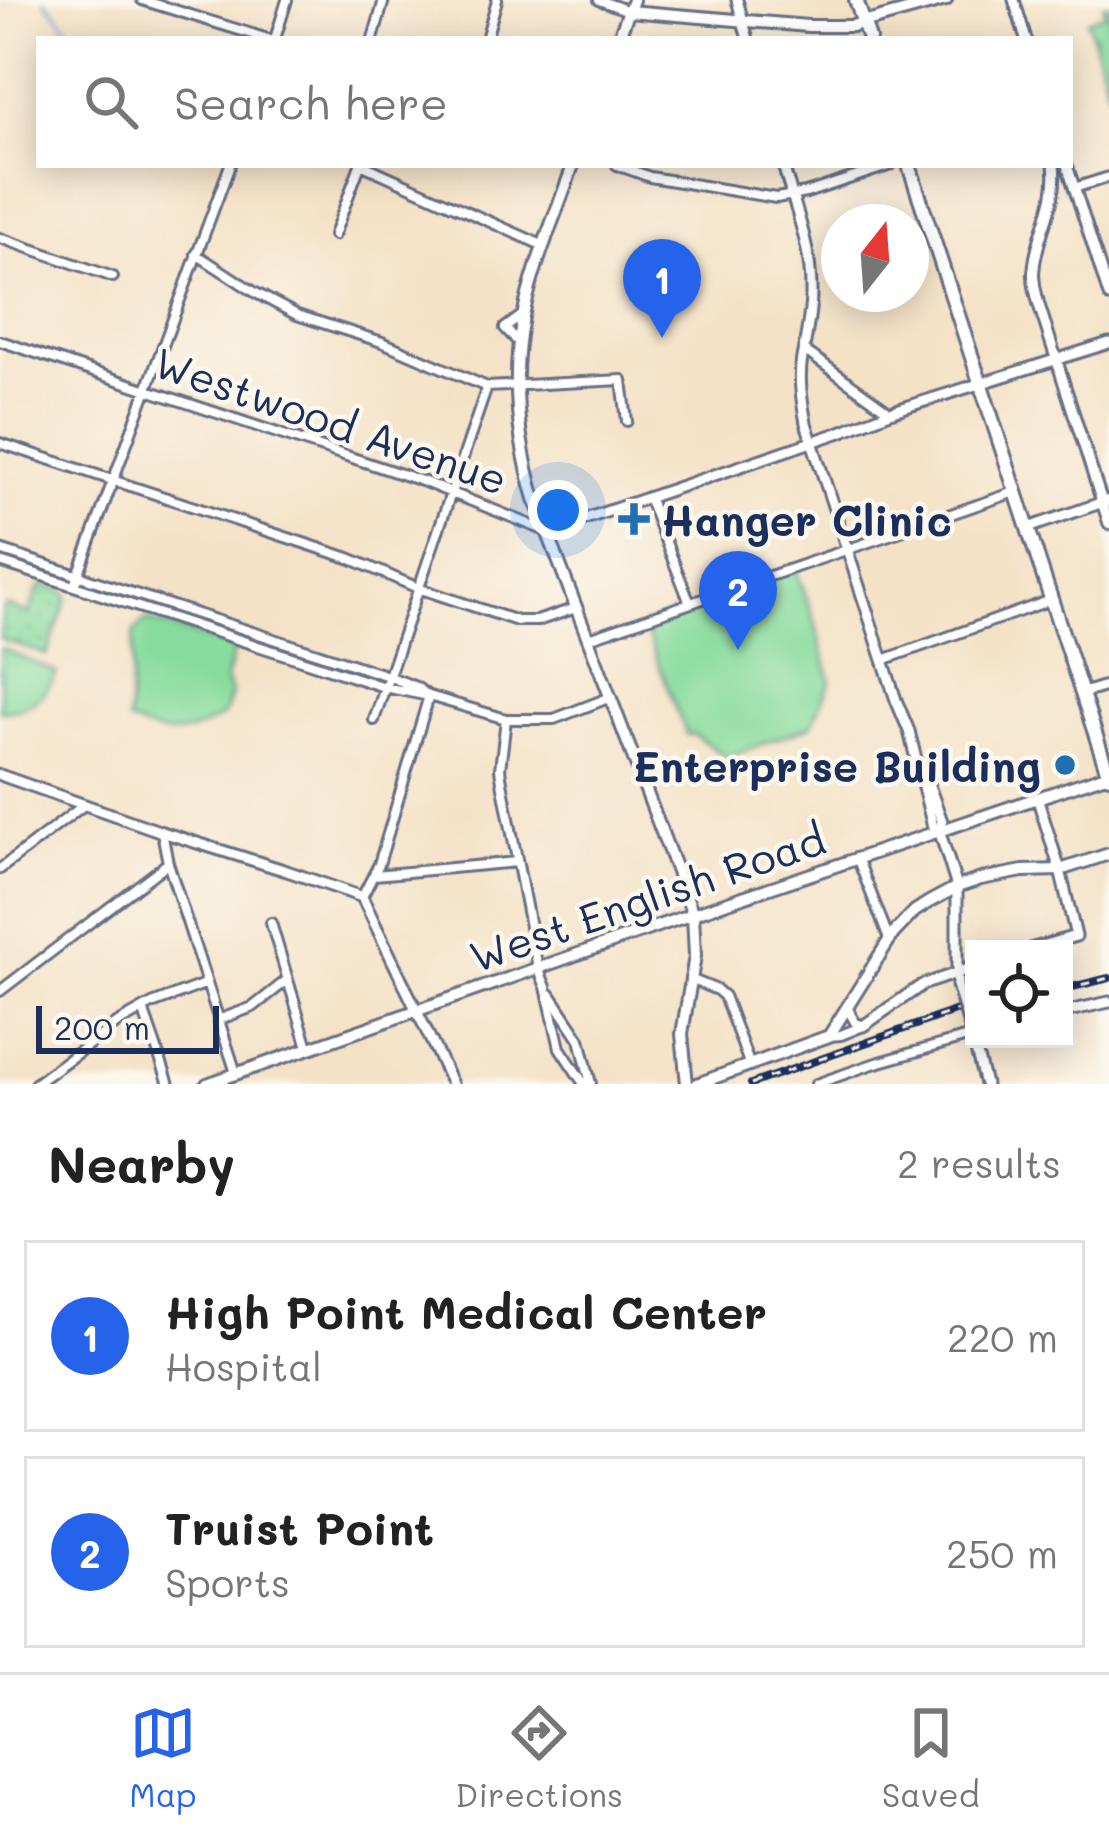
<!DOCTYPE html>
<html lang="en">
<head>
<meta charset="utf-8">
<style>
  :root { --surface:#fff; --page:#f2f2f2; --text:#222; --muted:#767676; --line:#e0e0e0; --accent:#2563eb }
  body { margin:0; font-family:Mali,sans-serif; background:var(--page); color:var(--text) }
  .controls { position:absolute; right:36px; bottom:36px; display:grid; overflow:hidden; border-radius:0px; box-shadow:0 6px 30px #0003 }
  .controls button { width:108px; height:108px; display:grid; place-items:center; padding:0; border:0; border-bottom:3px solid var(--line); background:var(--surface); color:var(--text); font:60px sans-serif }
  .compass { position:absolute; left:821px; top:204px; width:108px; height:108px; border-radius:50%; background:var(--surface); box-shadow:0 6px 30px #0003; rotate:17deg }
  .scale { position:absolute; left:36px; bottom:30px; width:183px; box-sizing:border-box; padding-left:12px; border:6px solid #1b2f5e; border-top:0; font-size:33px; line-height:42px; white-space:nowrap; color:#1b2f5e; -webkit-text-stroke:9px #fbf7ec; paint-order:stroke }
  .you { position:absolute; left:558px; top:510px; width:42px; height:42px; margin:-30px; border:9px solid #fff; border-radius:50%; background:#1a73e8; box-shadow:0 0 0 18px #1a73e833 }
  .badge { display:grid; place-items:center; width:78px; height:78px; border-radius:50%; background:var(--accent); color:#fff; font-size:39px; font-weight:700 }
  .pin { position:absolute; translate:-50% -99px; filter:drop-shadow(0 3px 6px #0008) }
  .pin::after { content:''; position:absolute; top:63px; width:42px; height:36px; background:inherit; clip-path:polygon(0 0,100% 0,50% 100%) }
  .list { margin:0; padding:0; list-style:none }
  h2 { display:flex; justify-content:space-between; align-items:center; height:156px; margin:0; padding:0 48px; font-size:51px }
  h2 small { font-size:39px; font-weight:400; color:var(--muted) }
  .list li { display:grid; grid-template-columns:78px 1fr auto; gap:36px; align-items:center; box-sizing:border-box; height:192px; margin:0 24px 24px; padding:0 24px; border:3px solid var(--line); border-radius:0px }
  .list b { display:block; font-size:45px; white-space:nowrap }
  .list p { margin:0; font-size:39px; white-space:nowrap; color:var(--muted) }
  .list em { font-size:39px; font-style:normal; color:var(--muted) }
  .icon { flex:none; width:66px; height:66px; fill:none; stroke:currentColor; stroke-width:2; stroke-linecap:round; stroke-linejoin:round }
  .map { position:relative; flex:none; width:1109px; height:1084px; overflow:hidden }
  .search { position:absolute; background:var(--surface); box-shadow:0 6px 30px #0003; left:36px; right:36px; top:36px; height:132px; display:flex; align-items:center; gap:30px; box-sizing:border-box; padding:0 42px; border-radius:0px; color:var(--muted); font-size:45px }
  .sheet { height:588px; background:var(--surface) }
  nav { display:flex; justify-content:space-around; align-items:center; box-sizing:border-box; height:168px; border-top:3px solid var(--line); background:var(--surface); font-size:33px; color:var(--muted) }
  nav a { display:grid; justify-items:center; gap:6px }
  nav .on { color:var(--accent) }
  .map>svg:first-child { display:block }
</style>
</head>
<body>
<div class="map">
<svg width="1109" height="1084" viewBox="0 0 1109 1084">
  <defs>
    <pattern id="cemetery-stones" width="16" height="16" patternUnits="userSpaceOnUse" patternTransform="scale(3)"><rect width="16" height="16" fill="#86db9d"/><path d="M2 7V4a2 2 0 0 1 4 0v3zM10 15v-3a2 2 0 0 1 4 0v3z" fill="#73bc8a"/></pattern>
    <pattern id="park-dots" width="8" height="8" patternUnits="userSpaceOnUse" patternTransform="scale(3)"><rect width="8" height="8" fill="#86db9d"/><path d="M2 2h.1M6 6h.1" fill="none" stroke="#73bc8a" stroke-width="1.8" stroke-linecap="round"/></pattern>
  </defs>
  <rect width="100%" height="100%" fill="#fbf7ec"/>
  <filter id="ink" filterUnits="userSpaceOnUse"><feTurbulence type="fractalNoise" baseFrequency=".00833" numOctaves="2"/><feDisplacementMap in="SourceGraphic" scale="24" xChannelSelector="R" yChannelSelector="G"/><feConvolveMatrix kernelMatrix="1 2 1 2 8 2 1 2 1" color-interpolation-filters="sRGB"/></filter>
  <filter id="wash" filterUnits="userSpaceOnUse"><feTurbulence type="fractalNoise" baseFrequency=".004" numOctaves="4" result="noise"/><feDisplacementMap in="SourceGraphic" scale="48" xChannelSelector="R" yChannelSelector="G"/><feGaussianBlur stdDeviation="2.7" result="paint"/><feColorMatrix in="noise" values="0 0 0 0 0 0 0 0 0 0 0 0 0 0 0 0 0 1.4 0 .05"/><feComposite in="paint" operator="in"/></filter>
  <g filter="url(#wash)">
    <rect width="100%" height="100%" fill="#f4e2c7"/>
    <path fill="url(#cemetery-stones)" stroke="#50857e" stroke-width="3" d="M1109 4V92L1087 20 1105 14 1103 5Z"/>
    <path fill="url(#park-dots)" stroke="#50857e" stroke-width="3" d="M43 585 65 592 68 597 47 655 0 639 3 608 7 606 29 614 39 587Z"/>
    <path fill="#86db9d" stroke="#50857e" stroke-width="3" d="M796 569 815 622 831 681 811 726 735 754 731 760 693 734 687 735 643 625Z
      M147 620 235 647 226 679 231 693 224 715C187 738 168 740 128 722L134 632Z
      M1 648 57 673C43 698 29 711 0 711Z"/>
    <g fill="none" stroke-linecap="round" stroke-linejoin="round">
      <path stroke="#5ea6d5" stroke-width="3" d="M45 0 78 39"/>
    </g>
  </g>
  <g filter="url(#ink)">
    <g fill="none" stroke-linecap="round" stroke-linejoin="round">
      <defs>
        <path id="minor" d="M142 0 268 39
          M599 0 629 11
          M275 39 287 0
          M373 39 384 0
          M486 39 497 0
          M363 165 544 246
          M617 165 650 177 776 198 806 193 891 165
          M1074 188 1109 177
          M334 235 360 165
          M0 238 113 277
          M196 254 256 293 297 315 382 342 487 387 622 380 627 421
          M0 341 422 481 546 531
          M518 342 505 328 520 317
          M804 350 890 412
          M0 443 349 558 418 588 517 621H537L576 608
          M648 497 690 603
          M0 550 388 676 416 687 427 695
          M0 562 384 687 429 696 506 719H554L611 697
          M74 586 230 165
          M589 638 1015 492
          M883 660 1051 600
          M506 719 500 769 502 782 538 968 546 987 560 1048 584 1084
          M374 720 487 387
          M162 832 168 863 236 1073
          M858 860 889 939
          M0 869 84 805
          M375 875 517 862
          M362 897 379 864 429 696
          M271 923 308 1047
          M690 979 717 990 724 996 749 1063
          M0 991 168 863
          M550 994 580 1039 591 1084
          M143 1009 169 1084
          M218 1020 253 1007 286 981
          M829 1036 841 1035 863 1026 855 1022 848 1009
          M35 1084 118 1023 152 1004 207 983
          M816 1084 873 1064 971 1036"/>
        <path id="tertiary" d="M737 0 748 39
          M1014 0 1026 39
          M783 165C795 208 812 248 811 293 811 315 806 336 802 358 798 380 802 401 806 423L896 700 909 731 933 827 940 833 957 887V985
          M1054 165C1059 203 1037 232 1034 268 1032 280 1036 293 1039 305L1109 524
          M1067 165 1109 296
          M1028 528 1109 500
          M547 532 838 433 890 412 1109 343
          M1083 693 1109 685
          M921 764 942 821 940 833
          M0 775 162 832 287 871 362 897 452 1084
          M1030 949 1076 936 1060 870 1038 800
          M1064 1012 1109 1002
          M969 1025 985 1084
          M863 1026 922 985 974 967"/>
        <path id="secondary" d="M629 11 808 26H852L946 0
          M618 39 633 0
          M573 165C556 215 533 265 523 317 511 378 518 443 536 502L693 914 695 956 682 1034 687 1084
          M207 1084 698 912 1109 774
          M697 1084 829 1036 893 934 915 911 929 902 957 887 981 879 1023 871 1060 870 1109 854"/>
        <path id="primary" d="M856 0 869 39
          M909 165 1109 776"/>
      </defs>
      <use href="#minor" stroke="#676e83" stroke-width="14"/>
      <use href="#tertiary" stroke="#676e83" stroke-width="15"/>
      <use href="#secondary" stroke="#676e83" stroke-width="16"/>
      <use href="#primary" stroke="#676e83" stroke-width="18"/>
      <use href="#minor" stroke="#fff" stroke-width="8"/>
      <use href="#tertiary" stroke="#fff" stroke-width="9"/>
      <use href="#secondary" stroke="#fff" stroke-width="10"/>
      <use href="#primary" stroke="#fff" stroke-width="12"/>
      <defs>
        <path id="rail" d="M1064 989 1109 978
          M751 1084 974 1004"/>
      </defs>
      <use href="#rail" stroke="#1b2f5e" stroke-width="8"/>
      <use href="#rail" stroke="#fbf7ec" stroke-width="3" stroke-dasharray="9" stroke-linecap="butt"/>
      <defs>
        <path id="tertiary-bridge" d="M957 985 969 1025"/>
      </defs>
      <use href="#tertiary-bridge" stroke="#676e83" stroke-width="15" stroke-linecap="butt"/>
      <use href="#tertiary-bridge" stroke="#fff" stroke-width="9"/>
    </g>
  </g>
  <g fill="#1f6fb2" stroke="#fbf7ec" stroke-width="4.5">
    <path d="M628 501h12v12h12v12h-12v12h-12v-12h-12v-12h12z"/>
    <circle cx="1065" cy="765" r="12"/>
  </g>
  <g text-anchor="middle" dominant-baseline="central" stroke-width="9" stroke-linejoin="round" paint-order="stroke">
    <g font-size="42" fill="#1b2f5e" stroke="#fbf7ec">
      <text transform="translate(331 420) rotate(19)">Westwood Avenue</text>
      <text transform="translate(647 897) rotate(-19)">West English Road</text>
    </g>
    <g font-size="42" font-weight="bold" fill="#1b2f5e" stroke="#fbf7ec" text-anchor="start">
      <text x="661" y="519">Hanger Clinic</text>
      <text x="1041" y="765" text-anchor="end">Enterprise Building</text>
    </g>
  </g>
</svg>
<div class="controls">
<button><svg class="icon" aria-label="locate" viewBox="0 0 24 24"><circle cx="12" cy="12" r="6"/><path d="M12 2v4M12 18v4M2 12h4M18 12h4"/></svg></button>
</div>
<svg class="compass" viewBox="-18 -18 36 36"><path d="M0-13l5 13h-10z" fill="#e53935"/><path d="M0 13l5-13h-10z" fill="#767676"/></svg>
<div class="scale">200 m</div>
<div class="you"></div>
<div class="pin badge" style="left:662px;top:338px">1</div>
<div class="pin badge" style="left:738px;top:650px">2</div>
<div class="search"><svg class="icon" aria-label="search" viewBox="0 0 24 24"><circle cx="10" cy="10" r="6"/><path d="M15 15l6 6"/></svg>Search here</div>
</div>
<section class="sheet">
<h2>Nearby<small>2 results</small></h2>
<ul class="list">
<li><span class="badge">1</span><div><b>High Point Medical Center</b><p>Hospital</p></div><em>220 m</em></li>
<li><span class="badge">2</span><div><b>Truist Point</b><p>Sports</p></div><em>250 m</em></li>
</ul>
</section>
<nav>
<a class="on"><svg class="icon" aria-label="map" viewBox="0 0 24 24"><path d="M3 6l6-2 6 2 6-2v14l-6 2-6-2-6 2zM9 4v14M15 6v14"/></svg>Map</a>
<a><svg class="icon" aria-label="directions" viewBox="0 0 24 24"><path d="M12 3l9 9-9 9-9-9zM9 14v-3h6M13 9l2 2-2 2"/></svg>Directions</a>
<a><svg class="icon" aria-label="saved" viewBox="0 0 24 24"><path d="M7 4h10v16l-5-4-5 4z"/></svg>Saved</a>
</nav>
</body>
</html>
